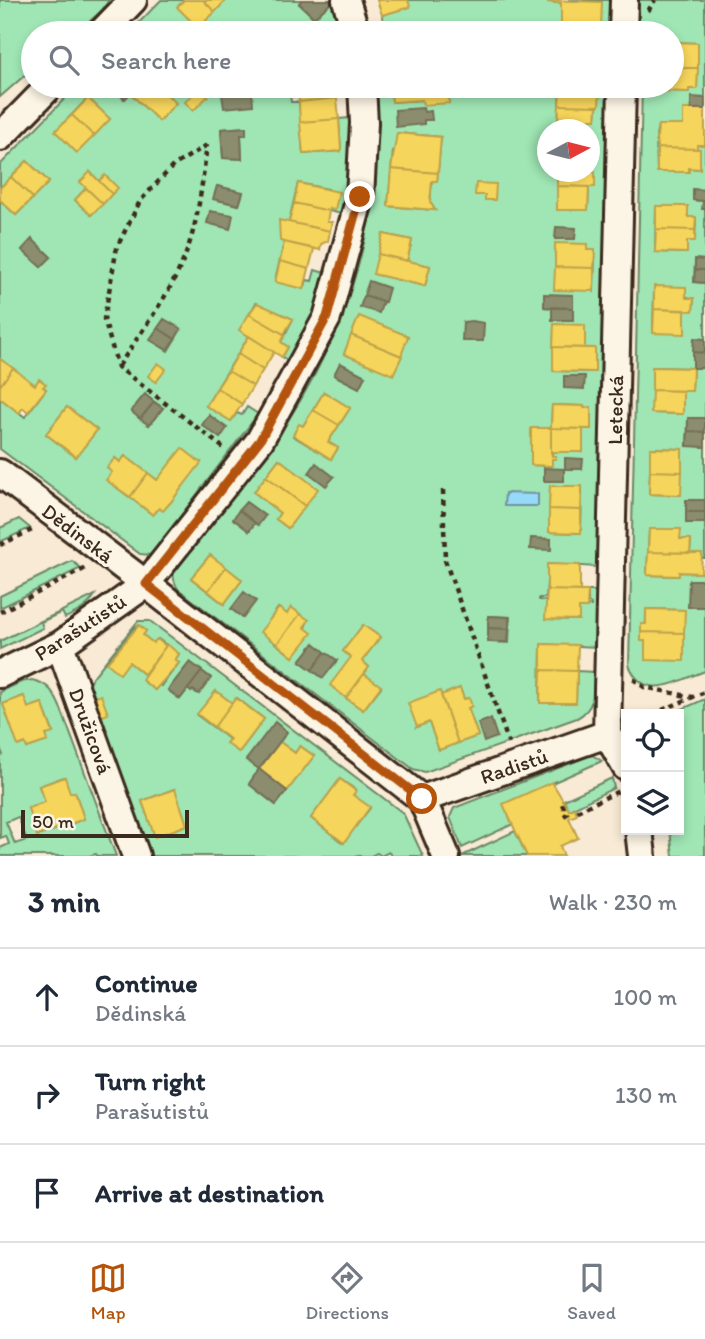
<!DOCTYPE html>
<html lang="en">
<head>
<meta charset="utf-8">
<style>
  :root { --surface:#fff; --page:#f6f6f7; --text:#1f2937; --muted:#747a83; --line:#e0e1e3; --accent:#b45309 }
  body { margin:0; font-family:Itim,sans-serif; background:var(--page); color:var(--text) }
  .controls { position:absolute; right:21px; bottom:21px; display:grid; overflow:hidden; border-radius:0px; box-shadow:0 4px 10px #0003 }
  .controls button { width:63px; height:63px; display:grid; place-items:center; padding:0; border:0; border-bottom:2px solid var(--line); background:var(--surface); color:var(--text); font:35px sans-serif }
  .compass { position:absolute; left:537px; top:119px; width:63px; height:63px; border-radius:50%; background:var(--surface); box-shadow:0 4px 10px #0003; rotate:83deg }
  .scale { position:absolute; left:21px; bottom:18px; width:168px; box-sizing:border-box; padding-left:7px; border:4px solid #3b2a1e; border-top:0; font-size:19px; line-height:24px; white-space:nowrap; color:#3b2a1e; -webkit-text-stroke:5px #fcf5e5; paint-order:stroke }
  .stop { position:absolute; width:21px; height:21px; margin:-16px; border:5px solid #b45309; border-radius:50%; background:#fff }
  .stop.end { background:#b45309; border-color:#fff; box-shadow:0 2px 7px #0008 }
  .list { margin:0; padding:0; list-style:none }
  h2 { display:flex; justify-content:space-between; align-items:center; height:91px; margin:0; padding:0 28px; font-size:30px }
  h2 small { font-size:23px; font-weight:400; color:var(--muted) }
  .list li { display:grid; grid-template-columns:46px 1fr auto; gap:21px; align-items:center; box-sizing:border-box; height:98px; padding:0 28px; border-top:2px solid var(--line) }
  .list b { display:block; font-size:26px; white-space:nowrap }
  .list p { margin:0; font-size:23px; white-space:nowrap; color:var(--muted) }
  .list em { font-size:23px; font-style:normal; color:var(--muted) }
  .icon { flex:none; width:38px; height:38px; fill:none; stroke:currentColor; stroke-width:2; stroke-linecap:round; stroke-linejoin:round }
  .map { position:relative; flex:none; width:705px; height:856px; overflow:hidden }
  .search { position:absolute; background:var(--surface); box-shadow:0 4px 10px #0003; left:21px; right:21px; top:21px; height:77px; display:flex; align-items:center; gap:18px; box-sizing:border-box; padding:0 24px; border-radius:38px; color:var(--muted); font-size:26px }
  .sheet { height:385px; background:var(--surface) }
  nav { display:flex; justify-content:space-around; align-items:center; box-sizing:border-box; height:98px; border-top:2px solid var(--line); background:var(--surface); font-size:19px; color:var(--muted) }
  nav a { display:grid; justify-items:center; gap:4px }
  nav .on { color:var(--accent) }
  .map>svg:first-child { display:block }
</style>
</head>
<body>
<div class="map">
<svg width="705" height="856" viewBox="0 0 705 856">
  <rect width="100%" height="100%" fill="#f8ead5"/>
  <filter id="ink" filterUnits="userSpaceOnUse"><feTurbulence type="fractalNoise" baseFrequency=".0143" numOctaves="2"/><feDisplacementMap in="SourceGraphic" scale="14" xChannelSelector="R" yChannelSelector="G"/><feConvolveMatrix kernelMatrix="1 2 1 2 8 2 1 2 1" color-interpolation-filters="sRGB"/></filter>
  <g filter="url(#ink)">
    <path fill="#9fe6b4" stroke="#6d8869" stroke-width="2" fill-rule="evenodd" d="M0 0H109L102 10 77 33H33V68L0 97Z
      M161 0H184L178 7 198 28 226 0H302L299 4 314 18 333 1 341 33 323 32 322 21 293 24V33H129Z
      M408 0H549V2L561 3V33H494L492 24 474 27 475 33H412L410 22 383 26 382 15 409 7Z
      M568 0H611L610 33H601V2Z
      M639 0H705V98H691V109H683V125H658L656 137 657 172H688L689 168 699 169 700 150 697 149V145H705V190H693V200L703 201V209H705V260H695L694 282 705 283V339H694L693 367 705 368V418H688L687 445 705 447V500H687L686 522 705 523V558H702V553H690L691 540 680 539V529H649L647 575 678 576 679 572 705 573V580L689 607H705V671C677 681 644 703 629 665L642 86H658L657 90 689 92V89H697L698 43 672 42V33H643V27L639 26ZM656 206H688V217L696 218 695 241H687L686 253 655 252ZM654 287 694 299 693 310H685L684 333H653ZM652 367 693 368 692 391H683V414L652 413ZM651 448 682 449 680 495 649 494ZM646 609 684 610 683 660H645Z
      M77 86H111L124 99 135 88 137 90 132 95 159 121 176 103 158 86H289L291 102H299L303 154 341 151 339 119 349 118V167L342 214 329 211 331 201 326 200 328 189 298 183 275 281 304 289 307 280 312 281 315 270 328 274 308 328 291 362 282 357 288 347 281 342 293 319 256 303 240 330 249 336 206 406 231 421 237 413 242 415 247 407 258 414 151 555 140 554 0 449V398L25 417 46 389 43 387 45 384 40 380 35 385 0 359V200L16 215 49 182 27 161 0 188V165ZM88 98 110 119 77 152 56 131ZM245 127 246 134 241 135 242 159 223 158 221 129ZM90 172 99 181 105 176 117 188 91 215 75 200 86 188ZM217 186 243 193 239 205 214 199ZM32 239 51 257 41 267 22 250ZM164 319 181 329 168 351 150 339ZM145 395 163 408 149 425 131 411ZM67 407 97 430 76 457 46 434ZM125 456 157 480 200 463 170 503 159 508 153 515 107 480 112 472 107 468 115 458 120 462Z
      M375 86H391L392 102 422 100 449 103 448 88H442V86H560L558 128 590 129V119H596L597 106H599V87L591 86H609L598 567 548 564 546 598H539V600L546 601V619L579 620V608L591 606V604L588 603V591H597L596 647 541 644 540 703H576L577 671 595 672C594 691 596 708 577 718L425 772 413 769 178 589C173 580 172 575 176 566 218 512 265 459 300 401 342 330 371 247 375 165 377 139 376 112 375 86ZM548 130H590L589 172 595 173V187H589L588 210 557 209V172H548ZM397 133 441 137 437 181H432L430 202 435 210 388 206 393 151 396 150ZM383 234 412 240 407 261 430 266 425 286 374 274ZM556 244H587V250L595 251 594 291ZM544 295H573V320H552V308L544 307ZM359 317 408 336 393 374 344 354ZM554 325H585V348H595L594 372 553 371ZM340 363 365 376 359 388 334 375ZM324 392 350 408 328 442 338 448 331 459 293 436 299 425 303 426ZM552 405 583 406 584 408 591 409V429H583L582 452 552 451V456H556V459H552L551 466 531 465V428H551ZM279 459 317 489 288 528 276 519 280 513 254 492ZM550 486H582L581 533 549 532ZM505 494H538V506H505ZM246 502 265 516 258 525 255 523 249 531 239 510ZM210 555 242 580 224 604 191 578ZM278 608 287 614 292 608 308 620 293 657 261 632ZM489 616 510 617 509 643 489 642ZM363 625 380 637 362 661 369 667 364 674 381 687 363 710 346 698 351 657 343 651ZM314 644 337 661 323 678 300 661ZM460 688 464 699 469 698 468 708 478 736 439 750 429 722 417 727 441 695Z
      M19 519 30 528 0 542V528Z
      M72 561 81 568 0 608V596Z
      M95 595C88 607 78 612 65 618L62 612 41 622 43 628 0 649V641Z
      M138 621H150L403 813 423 856H391L389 852 381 856 377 853 371 856H146L84 688ZM139 625 146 631 143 635 153 643 158 639 179 654 175 660 179 663 161 686 159 685 155 690 142 680 145 675 129 662 107 663 133 629ZM190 662 211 678 199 694 188 689 180 699 168 690ZM216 691 232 703 237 698 264 719 239 752 227 743 229 739 197 715ZM287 732 280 742 295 753 300 746 314 756 276 805 249 784 259 769 247 760ZM340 779 356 790 353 795 370 808 343 843 311 818ZM174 789 187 825 155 836 142 801Z
      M32 680C50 684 54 693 61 709L116 856H97L96 854 89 856H0V848L9 844 6 836 0 838V757L3 755 0 748V692L21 682ZM23 696 28 708 42 703 53 732 46 735 47 741 27 748 25 743 18 745 3 704ZM64 777 70 793 75 792 84 819 38 836 28 808 45 802 39 786ZM18 817 27 840 15 844 6 822Z
      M705 699V856H673L670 830H679V714H671Z
      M592 755 602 761 504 804 513 824 462 848 450 817 454 808Z
      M612 778 614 788 569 810 564 800Z
      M515 831 527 856H462Z"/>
    <path fill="#96d9f8" stroke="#7293a1" stroke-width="2" d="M505 493 538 494V506H504Z"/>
    <path fill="#f6d55c" stroke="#bea249" stroke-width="2" d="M184 0H203L215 12 198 28 177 7Z
      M203 0H226L215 12Z
      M377 0H408L410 7 382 15Z
      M549 0 602 2 601 26 561 25V3L548 2Z
      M322 21 323 32 328 33H293L292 24Z
      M561 25 601 26V33H561Z
      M672 42 698 43V68H672Z
      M672 68H698L697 89H689V92L657 91 658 86H672Z
      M133 86H158L176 103 159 121 132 95 137 90Z
      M297 86 336 88 337 98 299 102Z
      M391 86H442V88H448L449 103 423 105 422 100 392 102Z
      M560 86H600L599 106 559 105Z
      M199 88 208 96 193 111 185 102Z
      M88 98 110 119 94 136 72 115Z
      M337 98 339 119 300 122 299 102Z
      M559 105 597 106 596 119H590V129H558Z
      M683 109H705V145H697V149L657 148 656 137H657L658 125H683Z
      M72 115 94 136 77 153 55 131Z
      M339 119 341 151 303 154 300 122Z
      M397 133 441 137 438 173 391 169Z
      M657 148 700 149V169L689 168V172H657Z
      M27 161 49 182 33 198 11 177Z
      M391 169 438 173 437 181H432L430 202 435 210 388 206Z
      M90 172 112 194 103 204 80 182Z
      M557 172H595V187L557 186Z
      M105 175 118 188 112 194 99 181Z
      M11 177 33 198 16 215 0 200V188Z
      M298 183 339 192 335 210 329 208V211L294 203Z
      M476 183 496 184 495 200H485V195H475Z
      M557 186 589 187 588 210H557Z
      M86 188 103 204 91 215 75 200Z
      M294 203 329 211 327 222H332L330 231 289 222Z
      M656 206H688V217H696L695 230 656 229Z
      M279 220 330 231 328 241 321 244 320 250 280 241Z
      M656 229 695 230V241H687V253L655 252Z
      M383 234 412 240 407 261 378 254Z
      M284 242 314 249 309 269 280 261Z
      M555 243 587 244V250H595L594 268 555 267Z
      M378 254 430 266 425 286 373 274Z
      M280 261 309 269 304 289 275 282Z
      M555 267 594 268V291L554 290Z
      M654 286 686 287V298H694L693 311 654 309Z
      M257 303 293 319 284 334 249 314Z
      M654 309 685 310V334L653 333Z
      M249 314 285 335 281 342 288 347 282 357 239 330Z
      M359 316 408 336 401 356 351 335Z
      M554 324 585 325V348L553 347Z
      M351 335 402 356 393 375 344 354Z
      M249 336 274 352 263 370 238 354Z
      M553 347 595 348V372L553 371Z
      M238 354 263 370 253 386 228 371Z
      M0 359 13 368 0 386Z
      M158 363 166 369 156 382 148 376Z
      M652 367 693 368 692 391 652 390Z
      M13 368 35 385 39 379 46 384 43 387 46 389 28 412 23 408 19 413 0 398V386Z
      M228 371 253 386 242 404 217 388Z
      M217 388 242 404 231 421 206 406Z
      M652 390 683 391V414L651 413Z
      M324 392 350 408 339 425 313 410Z
      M552 405 584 406V408L591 407V429L551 428Z
      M67 407 97 430 76 457 46 434Z
      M313 410 339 425 328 442 338 448 331 459 293 435 299 424 303 426Z
      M531 428H551V452L552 456H556V459H552V466L531 465Z
      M551 428 583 429V452H551Z
      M182 448 201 463 170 503 163 511 159 508 153 515 130 497 148 473 157 480Z
      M650 448 682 449V472L650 471Z
      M125 456 148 473 130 497 106 480 112 472 107 468 115 458 120 462Z
      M279 459 318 489 305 506 266 476Z
      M650 471 682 472 681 495 649 494Z
      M266 476 305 506 288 528 276 519 280 513 254 492Z
      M550 486H582L581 510 549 509Z
      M549 509 581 510V533L549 532Z
      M649 529H681L680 539H691L690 553 648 552Z
      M648 552 702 553 701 573 679 572V576L647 575Z
      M210 555 226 567 208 591 191 578Z
      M547 564 580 565V591L547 590Z
      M226 567 242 580 224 604 208 591Z
      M547 590 588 591 587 608H579V620L545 619Z
      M291 607 300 614 277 644 260 632 279 608 287 614Z
      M646 609 685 610 684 633 641 632V624H646Z
      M300 614 309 620 304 627 312 633 293 657 277 644Z
      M139 625 146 631 143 635 153 643 157 639 166 646 144 674 129 662 120 674 107 663Z
      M363 625 380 637 362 661 369 667 346 698 330 685 351 657 343 651Z
      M641 632 684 633V661L645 660V641H641Z
      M167 644 179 654 175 660 179 663 155 690 142 680Z
      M541 644 578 645 577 671 541 670Z
      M541 670 577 671 576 703H540Z
      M364 674 381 686 363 710 346 698Z
      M460 688 464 699 469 698 472 706 468 708 478 736 458 743 441 695Z
      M216 691 232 703 214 727 197 714Z
      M440 691 458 743 439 750 429 722 417 727 408 703Z
      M101 695 108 714 97 718 89 699Z
      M24 696 28 708 42 703 53 733 46 735 48 741 27 748 25 743 18 746 3 704Z
      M236 698 264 719 239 752 226 743 230 739 214 727Z
      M280 742 295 753 300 746 314 756 287 791 259 769Z
      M65 777 70 793 75 792 84 819 37 836 28 808 45 802 39 786Z
      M340 779 356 791 353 795 370 807 344 843 311 818Z
      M552 782 569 810 575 808 577 815 569 818 578 838 560 846 564 856H527L503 804Z
      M175 789 187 825 155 837 142 801Z"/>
    <path fill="#8c8c6e" stroke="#746f56" stroke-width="2" d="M302 0H333V1L314 18 299 3Z
      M410 22 412 33H384L383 26Z
      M492 24 494 33H475L474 27Z
      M111 86H133L135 88 125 99Z
      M252 91 253 105 224 108 222 95Z
      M691 97 705 98V109H691Z
      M423 108 424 112 431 111 432 120H424V124L396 127 395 110Z
      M246 127V135H241L242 159 223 158 221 129Z
      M217 186 243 192 239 205 213 199Z
      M693 189 705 190V209H702L703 201 693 200Z
      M210 211 233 215 230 229 207 223Z
      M556 227 576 228 575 239H555Z
      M32 239 51 257 41 267 22 250Z
      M695 259 705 260V270H695Z
      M695 270H705V283L694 282Z
      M369 281 389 288 385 302 364 295Z
      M544 294 573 295V308L544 307Z
      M364 296 383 302 379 313 360 307Z
      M552 308H573V320H552Z
      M164 319 181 329 175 339 158 328Z
      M472 321 484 323 483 341H462L463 322Z
      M158 328 175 339 167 350 150 340Z
      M694 338 705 339V353L693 352Z
      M693 352 705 353V368H693Z
      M340 363 365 376 359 388 334 375Z
      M564 376H585L584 389 564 388Z
      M145 394 154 402 140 419 131 411Z
      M154 402 163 408 149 425 140 419Z
      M209 415 227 428 220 438 202 425Z
      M688 418H705V432L688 431Z
      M688 431 705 432V447L687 446Z
      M565 458 583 459 582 469H565Z
      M316 463 334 477 326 486 309 473Z
      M544 468 564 469V481H544Z
      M686 500H705V512H686Z
      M246 502 265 516 258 525 239 510Z
      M239 510 255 523 249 531 233 519Z
      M686 512H705V523H686Z
      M531 538 551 539V550L530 549Z
      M689 580H705V607H688Z
      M244 592 256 601 243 618 231 609Z
      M488 616 509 617V629L488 628Z
      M488 628 509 629 508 642H488Z
      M314 643 325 652 312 670 300 661Z
      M325 652 337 660 323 678 312 670Z
      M190 662 202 671 180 699 168 690Z
      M202 671 211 678 199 694 193 690 191 692 188 689Z
      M491 719 497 737 484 742 478 723Z
      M275 722 287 732 259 769 246 760Z
      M259 769 287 791 276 805 249 784Z"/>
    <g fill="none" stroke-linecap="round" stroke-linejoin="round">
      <defs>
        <path id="minor" d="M346 0 356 33
          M101 33 133 0
          M623 33 624 0
          M0 137 50 86
          M0 473 146 584 422 799 446 856
          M60 645 136 856
          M0 674 60 645 146 584 260 440 327 318 360 197 364 123 362 86
          M607 734 622 86
          M607 734 626 767
          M422 799 607 734
          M639 830 642 856"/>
      </defs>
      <use href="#minor" stroke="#3b2a1e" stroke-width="32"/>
      <path stroke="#3b2a1e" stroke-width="4.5" stroke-dasharray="5 5" stroke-linecap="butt" d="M648 11 655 0
        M207 145 173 166 140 201 117 247 104 319 118 367 225 449
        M119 366C141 331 170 295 185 256 199 220 202 182 207 145
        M443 490 445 560 509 744
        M0 545 34 529
        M0 612 86 568
        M633 679 644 687 692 697
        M653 714 705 692
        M562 804 567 814 564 816
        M577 811 619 791"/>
      <use href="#minor" stroke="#fcf5e5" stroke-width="26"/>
    </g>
  </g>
  <g fill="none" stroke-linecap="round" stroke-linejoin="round" filter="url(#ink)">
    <path stroke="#b45309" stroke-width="9" d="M360 197 327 317 260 440 146 584 422 799"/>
  </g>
  <g text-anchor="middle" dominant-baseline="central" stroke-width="7" stroke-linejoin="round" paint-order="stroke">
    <g font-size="21" fill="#3b2a1e" stroke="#fcf5e5">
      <text transform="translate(615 410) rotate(-89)">Letecká</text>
      <text transform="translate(78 533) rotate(37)">Dědinská</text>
      <text transform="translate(80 627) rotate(-33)">Parašutistů</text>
      <text transform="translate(91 731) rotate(70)">Družicová</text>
      <text transform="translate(514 766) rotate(-19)">Radistů</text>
    </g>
  </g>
</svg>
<div class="controls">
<button><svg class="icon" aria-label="locate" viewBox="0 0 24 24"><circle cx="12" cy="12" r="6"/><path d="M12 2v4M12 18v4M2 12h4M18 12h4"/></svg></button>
<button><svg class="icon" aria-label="layers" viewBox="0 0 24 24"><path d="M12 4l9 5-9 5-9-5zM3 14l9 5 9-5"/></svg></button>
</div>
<svg class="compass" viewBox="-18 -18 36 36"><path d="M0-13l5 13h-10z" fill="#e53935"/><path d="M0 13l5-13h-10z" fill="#747a83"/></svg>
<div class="scale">50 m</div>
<div class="stop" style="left:422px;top:799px"></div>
<div class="stop end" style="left:360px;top:197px"></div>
<div class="search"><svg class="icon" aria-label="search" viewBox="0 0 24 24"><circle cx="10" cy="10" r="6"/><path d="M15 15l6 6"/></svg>Search here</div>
</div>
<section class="sheet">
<h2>3 min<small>Walk · 230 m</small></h2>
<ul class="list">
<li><svg class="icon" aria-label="ahead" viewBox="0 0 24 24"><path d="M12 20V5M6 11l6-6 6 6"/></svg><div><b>Continue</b><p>Dědinská</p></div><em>100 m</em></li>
<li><svg class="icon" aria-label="right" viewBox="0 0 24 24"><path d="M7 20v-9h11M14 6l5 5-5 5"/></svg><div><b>Turn right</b><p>Parašutistů</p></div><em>130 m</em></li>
<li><svg class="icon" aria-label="arrive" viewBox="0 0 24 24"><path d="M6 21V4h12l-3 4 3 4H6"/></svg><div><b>Arrive at destination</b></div></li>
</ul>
</section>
<nav>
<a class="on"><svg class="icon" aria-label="map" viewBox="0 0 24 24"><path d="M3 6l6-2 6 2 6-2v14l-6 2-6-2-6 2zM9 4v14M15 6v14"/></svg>Map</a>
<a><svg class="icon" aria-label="directions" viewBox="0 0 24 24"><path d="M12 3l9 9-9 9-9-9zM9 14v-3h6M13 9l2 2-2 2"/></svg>Directions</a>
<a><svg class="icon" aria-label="saved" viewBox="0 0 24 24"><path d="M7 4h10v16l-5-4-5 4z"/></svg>Saved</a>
</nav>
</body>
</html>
